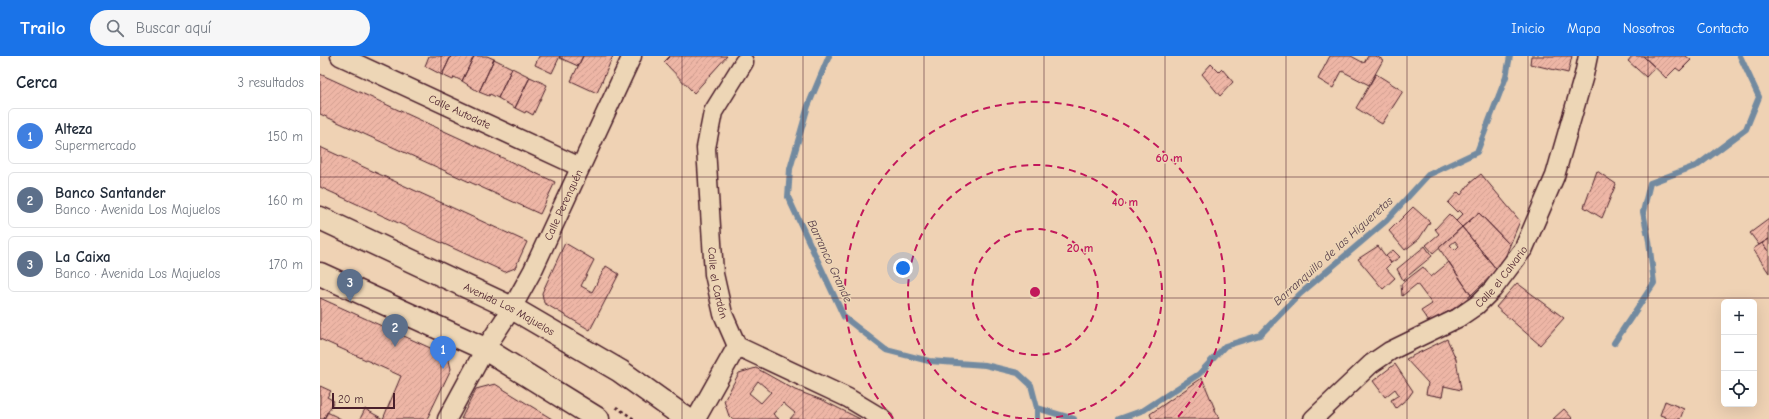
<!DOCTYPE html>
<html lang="es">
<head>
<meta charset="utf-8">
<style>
  :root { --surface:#fff; --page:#f6f6f7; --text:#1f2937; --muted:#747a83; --line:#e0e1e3; --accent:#1a73e8 }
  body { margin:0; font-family:"Comic Neue",sans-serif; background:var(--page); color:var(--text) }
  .controls { position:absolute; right:12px; bottom:12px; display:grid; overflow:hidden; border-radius:6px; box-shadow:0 4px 16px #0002 }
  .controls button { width:36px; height:36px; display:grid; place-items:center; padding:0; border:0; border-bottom:1px solid var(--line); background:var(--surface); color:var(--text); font:20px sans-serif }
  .scale { position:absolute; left:12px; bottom:10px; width:63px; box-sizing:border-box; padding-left:4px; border:2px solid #4a1f2b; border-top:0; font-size:11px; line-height:14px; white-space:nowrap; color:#4a1f2b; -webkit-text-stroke:3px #edd6b6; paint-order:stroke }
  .you { position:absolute; left:583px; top:212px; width:14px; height:14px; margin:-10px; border:3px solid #fff; border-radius:50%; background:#1a73e8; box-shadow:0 0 0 6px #1a73e833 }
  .badge { display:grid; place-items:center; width:26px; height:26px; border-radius:50%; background:var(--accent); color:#fff; font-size:13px; font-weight:700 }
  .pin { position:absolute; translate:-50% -33px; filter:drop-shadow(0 1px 2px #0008) }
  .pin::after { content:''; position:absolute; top:21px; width:14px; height:12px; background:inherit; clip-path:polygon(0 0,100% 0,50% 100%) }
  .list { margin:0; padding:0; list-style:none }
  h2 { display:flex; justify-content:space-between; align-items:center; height:52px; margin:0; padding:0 16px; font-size:17px }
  h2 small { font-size:13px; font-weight:400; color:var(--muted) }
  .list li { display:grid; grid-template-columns:26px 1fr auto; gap:12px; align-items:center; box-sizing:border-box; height:56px; margin:0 8px 8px; padding:0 8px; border:1px solid var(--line); border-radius:6px }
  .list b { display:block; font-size:15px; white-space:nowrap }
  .list p { margin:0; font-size:13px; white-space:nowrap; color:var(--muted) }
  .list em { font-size:13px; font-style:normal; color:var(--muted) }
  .icon { flex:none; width:22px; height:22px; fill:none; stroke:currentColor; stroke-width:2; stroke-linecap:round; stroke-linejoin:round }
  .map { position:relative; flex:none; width:1449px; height:363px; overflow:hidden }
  header { display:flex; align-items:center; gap:24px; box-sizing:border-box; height:56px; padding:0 20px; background:var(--accent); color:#fff }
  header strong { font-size:19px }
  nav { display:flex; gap:22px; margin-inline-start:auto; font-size:14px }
  .search { width:280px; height:36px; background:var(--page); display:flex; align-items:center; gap:10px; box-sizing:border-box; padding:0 14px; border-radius:22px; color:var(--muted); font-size:15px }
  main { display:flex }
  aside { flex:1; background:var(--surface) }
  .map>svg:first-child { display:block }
</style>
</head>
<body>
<header>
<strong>Trailo</strong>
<div class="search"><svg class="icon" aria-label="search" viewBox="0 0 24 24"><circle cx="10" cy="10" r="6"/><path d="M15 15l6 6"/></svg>Buscar aquí</div>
<nav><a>Inicio</a><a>Mapa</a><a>Nosotros</a><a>Contacto</a></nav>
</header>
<main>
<aside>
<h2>Cerca<small>3 resultados</small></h2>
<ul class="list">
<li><span class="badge" style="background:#3f7fe0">1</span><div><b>Alteza</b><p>Supermercado</p></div><em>150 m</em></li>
<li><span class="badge" style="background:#5c6f8a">2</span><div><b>Banco Santander</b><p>Banco · Avenida Los Majuelos</p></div><em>160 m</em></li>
<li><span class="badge" style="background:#5c6f8a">3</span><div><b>La Caixa</b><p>Banco · Avenida Los Majuelos</p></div><em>170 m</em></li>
</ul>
</aside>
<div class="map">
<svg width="1449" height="363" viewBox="0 0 1449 363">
  <defs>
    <pattern id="building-hatch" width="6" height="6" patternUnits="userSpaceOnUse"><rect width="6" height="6" fill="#eeb6a6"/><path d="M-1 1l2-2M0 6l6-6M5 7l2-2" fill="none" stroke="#ce9c8f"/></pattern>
  </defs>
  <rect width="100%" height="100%" fill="#efd2b4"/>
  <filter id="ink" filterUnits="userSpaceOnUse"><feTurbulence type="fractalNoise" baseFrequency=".025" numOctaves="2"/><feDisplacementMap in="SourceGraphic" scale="8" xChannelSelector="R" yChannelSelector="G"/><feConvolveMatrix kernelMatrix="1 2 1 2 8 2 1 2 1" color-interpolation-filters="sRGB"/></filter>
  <g filter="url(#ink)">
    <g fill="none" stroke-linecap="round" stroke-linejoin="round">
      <path stroke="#728aa0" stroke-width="6" d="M509 0 488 50 470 113 468 141 524 261 566 294 609 305 665 309 698 317 711 329 717 352V363
        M1294 287 1334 227 1329 185 1323 156 1330 127 1378 109 1426 73 1439 41 1420 0
        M717 352 754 363
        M799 363 824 354 879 318 905 290 940 279 980 238 1066 165 1108 119 1157 96 1186 21 1190 0"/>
    </g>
    <path fill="url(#building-hatch)" stroke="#4a1f2b" fill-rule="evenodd" d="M109 0H131L122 19 105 10Z
      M131 0H154L142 25 134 21 133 24 122 19Z
      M154 0H167L174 3 159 36 142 25Z
      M219 0H240L232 17 215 9Z
      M240 0H263L258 10 240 2Z
      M263 0H293L277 37 251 25Z
      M350 0H407L374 37 344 6Z
      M1010 0H1031L1044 7 1048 0H1056L1063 4 1049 29 1022 15 1013 32 998 23Z
      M1211 0H1252L1248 17 1210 8Z
      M1312 0H1323L1335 11 1326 21 1308 5Z
      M1323 0H1366L1371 4 1360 15 1356 12 1346 22Z
      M174 3 192 12 178 42 170 38 169 40 159 36Z
      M891 8 899 16 902 13 913 26 900 40 882 18Z
      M192 12 210 21 195 52 178 42Z
      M0 18 235 126 220 158 0 58Z
      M1056 18 1083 35 1062 68 1036 52Z
      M210 21 227 29 213 59 206 55 205 57 195 52Z
      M0 91 207 186 195 212 185 216 0 131Z
      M1277 115 1296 128 1282 162 1264 151Z
      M1161 118 1200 165 1190 189 1159 157 1142 171 1136 165 1143 158 1139 154 1137 156 1128 147 1138 136 1141 139 1150 127Z
      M1093 151 1110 166 1099 183 1085 194 1069 175Z
      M1159 157 1190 189 1184 204 1177 214 1142 171Z
      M1129 158 1142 171 1113 197 1106 189 1119 178 1115 173Z
      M1449 163V183L1439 189 1430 177Z
      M1142 171 1177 214 1151 239 1119 192ZM1135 185 1139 190 1135 194 1130 189Z
      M1449 183V196L1442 187Z
      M245 187 274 204 261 230 272 236 286 210 299 218 270 274 224 247 222 237Z
      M1442 187 1449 196V217L1433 193Z
      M1058 190 1071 207 1066 212 1075 222 1063 233 1038 203Z
      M1105 190 1112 200 1083 224 1077 213Z
      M1073 194 1080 201 1071 207 1066 200Z
      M1129 206 1151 239 1135 252 1109 266 1101 255 1112 248 1097 228 1082 240 1081 228 1103 211 1111 221Z
      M1197 227 1244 262 1220 289 1176 251Z
      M0 242 128 300 131 313 107 363H63L81 320 0 283Z
      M1127 283 1136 303 1141 334 1124 330 1122 341 1106 338 1108 327 1086 303Z
      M1075 308 1093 335 1088 342 1076 352 1071 344 1079 339 1075 333 1065 341 1053 325Z
      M436 312 475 334 502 344 540 363H470L475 357 463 347 453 358 459 363H412L409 360 404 345 419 317ZM438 325 451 336 441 347 429 337Z
      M882 322 899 363H832L830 358Z
      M175 328 232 363H141L156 333Z
      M0 330 11 335 7 341 14 345 4 363H0Z
      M1345 345 1364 353 1360 363H1346V361L1340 359Z
      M45 353 63 363H40Z
      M1244 353 1253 363H1233Z
      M7 356 21 363H4Z"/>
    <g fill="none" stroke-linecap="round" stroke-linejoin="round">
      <defs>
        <g id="street">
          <path id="s1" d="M20 0 260 111"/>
          <path id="s2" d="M424 6 393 56 386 92 394 218 403 258 417 290 528 342 563 363"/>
          <path id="s3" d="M127 363 165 293 192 252 213 214 312 0"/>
          <path d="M376 363 417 290"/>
          <path id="s4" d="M993 363 1051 308 1070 295 1138 262 1157 249 1173 233 1204 192 1235 120 1264 19 1268 0"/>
        </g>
        <g id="secondary">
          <path id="s5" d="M0 162 192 252 300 315 367 363"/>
          <path d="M0 218 165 293 278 363"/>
        </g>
      </defs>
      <use href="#street" stroke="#4a1f2b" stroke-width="21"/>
      <use href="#secondary" stroke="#4a1f2b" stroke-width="25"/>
      <path stroke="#4a1f2b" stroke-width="2.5" stroke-dasharray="3 3" stroke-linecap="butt" d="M296 351 314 363"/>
      <use href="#street" stroke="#edd6b6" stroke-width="18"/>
      <use href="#secondary" stroke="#edd6b6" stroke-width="22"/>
    </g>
  </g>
  <path fill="none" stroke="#4a1f2b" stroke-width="1" stroke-opacity="0.55" d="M121 0V363M242 0V363M362 0V363M483 0V363M604 0V363M724 0V363M845 0V363M966 0V363M1087 0V363M1208 0V363M1328 0V363M0 121H1449M0 242H1449"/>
  <g fill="none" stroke="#c2185b" stroke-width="2" stroke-dasharray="7 5">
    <circle cx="715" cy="236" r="63"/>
    <path d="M714 363A127 127 0 1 1 716 363"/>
    <path d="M573 362A190 190 0 1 1 857 362"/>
  </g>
  <g text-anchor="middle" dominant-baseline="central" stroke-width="3" stroke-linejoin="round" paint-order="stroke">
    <g font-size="11" fill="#4a1f2b" stroke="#edd6b6">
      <text stroke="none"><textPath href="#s1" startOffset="132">Calle Autodate</textPath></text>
      <text stroke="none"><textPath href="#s3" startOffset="244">Calle Perenquén</textPath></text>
      <text stroke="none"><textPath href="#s4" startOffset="239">Calle el Calvario</textPath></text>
      <text stroke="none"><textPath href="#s2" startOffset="231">Calle el Cardón</textPath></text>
      <text stroke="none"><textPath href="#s5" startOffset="210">Avenida Los Majuelos</textPath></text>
    </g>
    <g font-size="12" font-style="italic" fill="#543a48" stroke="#edd6b6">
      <text transform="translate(1013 195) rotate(-42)">Barranquillo de las Higueretas</text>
      <text transform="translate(510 205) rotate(65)">Barranco Grande</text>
    </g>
  </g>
  <circle cx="715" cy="236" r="6" fill="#c2185b" stroke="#edd6b6" stroke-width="2"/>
  <g font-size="12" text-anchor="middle" font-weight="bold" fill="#c2185b" stroke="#edd6b6" stroke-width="3" stroke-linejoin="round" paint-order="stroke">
    <text x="849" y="106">60 m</text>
    <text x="805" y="150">40 m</text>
    <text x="760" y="196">20 m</text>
  </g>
</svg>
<div class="controls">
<button>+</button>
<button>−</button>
<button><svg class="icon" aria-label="locate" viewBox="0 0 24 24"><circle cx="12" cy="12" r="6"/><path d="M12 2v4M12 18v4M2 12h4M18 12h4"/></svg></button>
</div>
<div class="scale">20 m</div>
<div class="you"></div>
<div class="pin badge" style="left:123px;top:313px;background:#3f7fe0">1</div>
<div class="pin badge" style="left:75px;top:291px;background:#5c6f8a">2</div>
<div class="pin badge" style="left:30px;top:246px;background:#5c6f8a">3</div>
</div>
</main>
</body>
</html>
